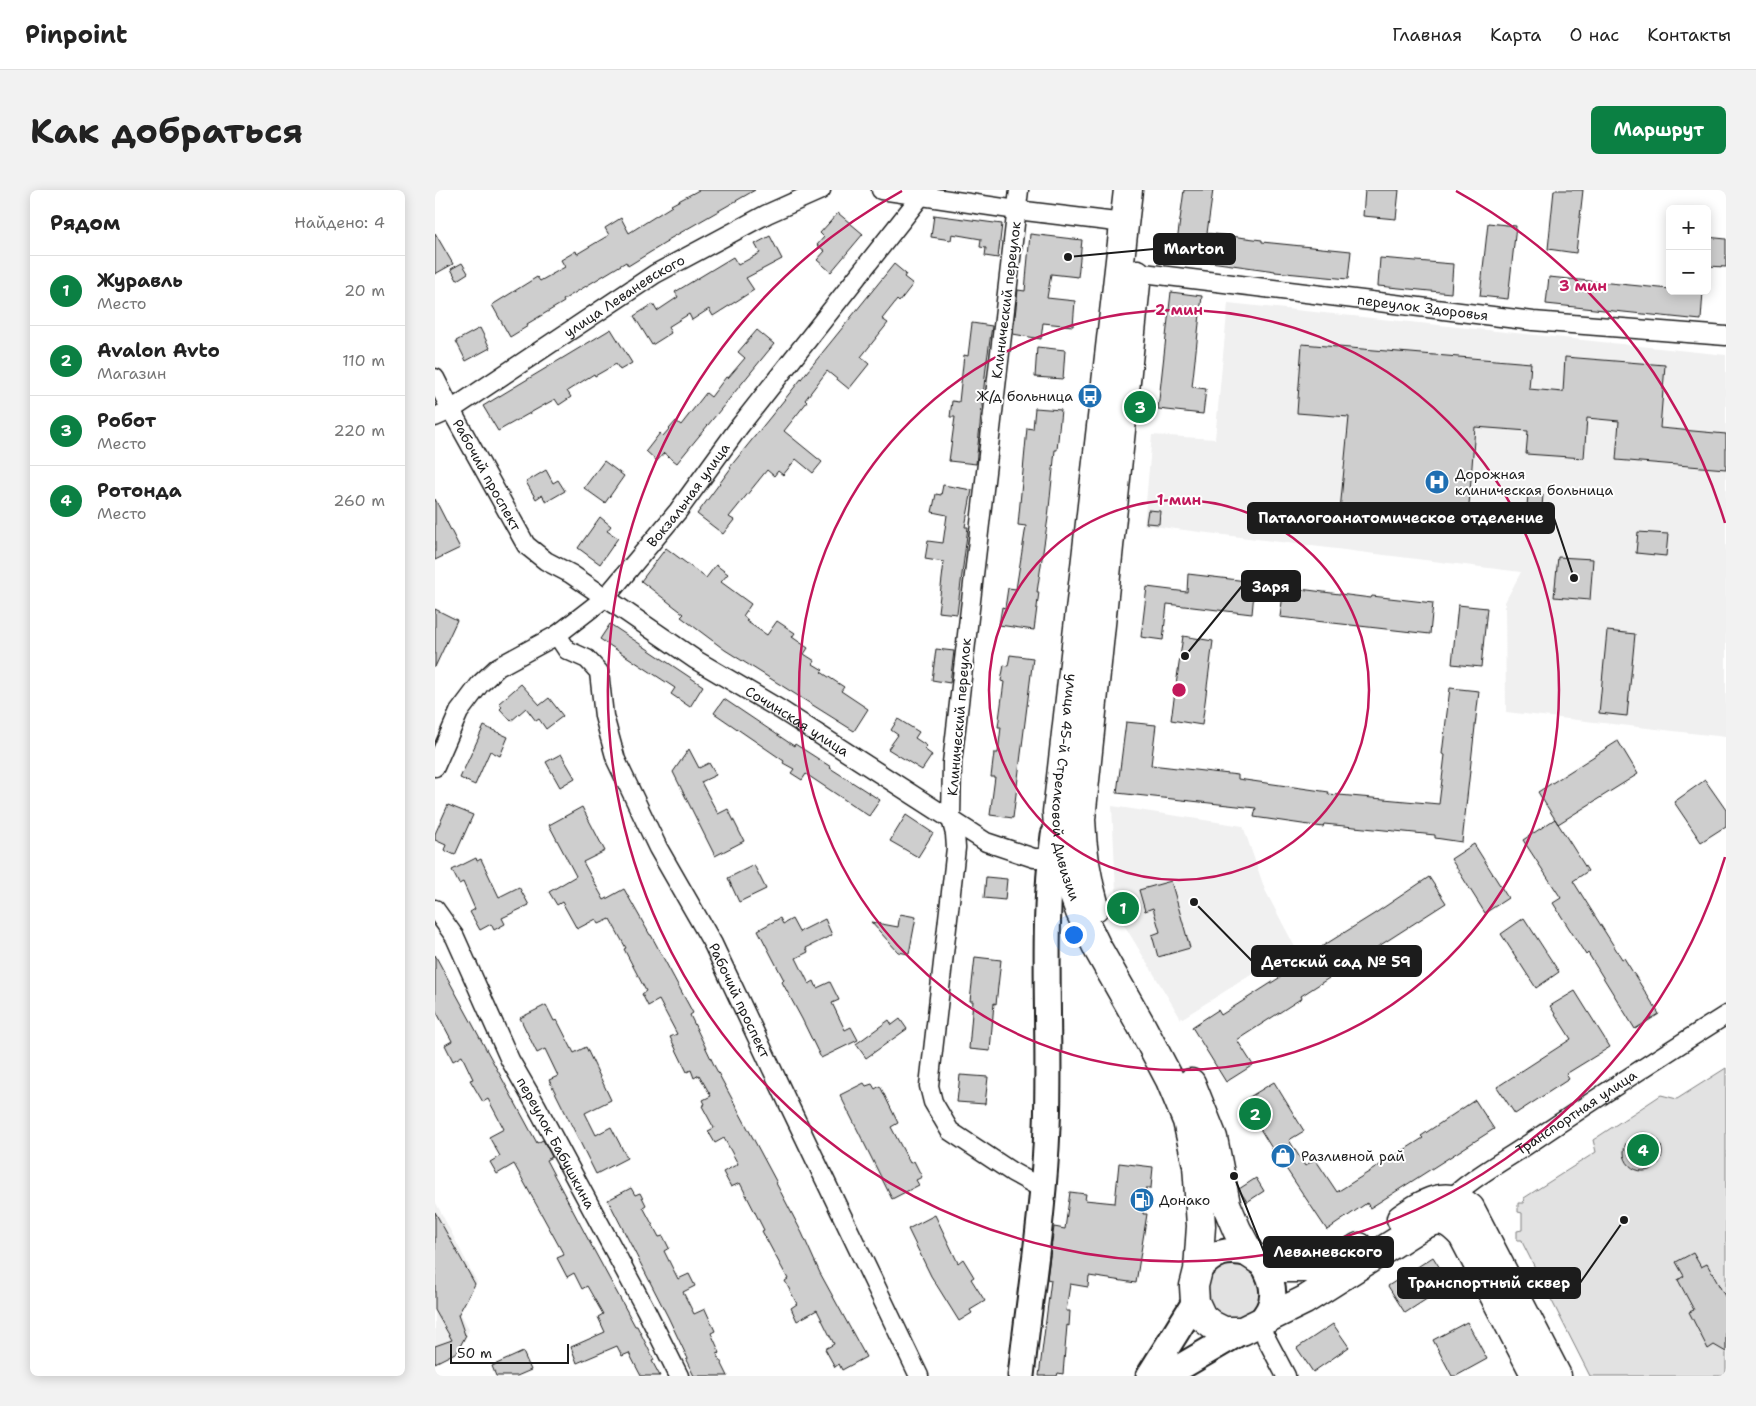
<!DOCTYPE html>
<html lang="ru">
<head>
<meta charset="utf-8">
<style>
  :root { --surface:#fff; --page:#f2f2f2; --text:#222; --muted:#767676; --line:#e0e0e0; --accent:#0b8043 }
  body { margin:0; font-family:"Shantell Sans",sans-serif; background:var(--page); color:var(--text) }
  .controls { position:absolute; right:15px; top:15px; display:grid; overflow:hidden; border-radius:8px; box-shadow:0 2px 12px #0003 }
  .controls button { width:45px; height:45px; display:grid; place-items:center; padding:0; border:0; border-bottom:1px solid var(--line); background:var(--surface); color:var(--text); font:25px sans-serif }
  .scale { position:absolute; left:15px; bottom:12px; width:119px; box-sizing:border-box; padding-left:5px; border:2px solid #1c1c1c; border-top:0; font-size:14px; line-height:18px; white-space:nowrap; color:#1c1c1c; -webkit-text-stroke:4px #fff; paint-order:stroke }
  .you { position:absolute; left:638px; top:744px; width:18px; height:18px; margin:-12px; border:4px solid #fff; border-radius:50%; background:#1a73e8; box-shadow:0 0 0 8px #1a73e833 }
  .badge { display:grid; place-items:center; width:32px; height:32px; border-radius:50%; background:var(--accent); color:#fff; font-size:16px; font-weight:700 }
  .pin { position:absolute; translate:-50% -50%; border:2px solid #fff; box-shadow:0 1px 5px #0006 }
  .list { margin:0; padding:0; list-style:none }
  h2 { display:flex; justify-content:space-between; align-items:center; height:65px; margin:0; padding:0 20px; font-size:21px }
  h2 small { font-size:16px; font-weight:400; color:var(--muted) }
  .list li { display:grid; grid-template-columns:32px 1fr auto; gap:15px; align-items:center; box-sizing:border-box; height:70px; padding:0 20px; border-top:1px solid var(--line) }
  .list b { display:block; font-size:19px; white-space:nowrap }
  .list p { margin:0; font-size:16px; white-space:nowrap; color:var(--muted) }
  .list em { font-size:16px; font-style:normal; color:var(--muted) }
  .map { position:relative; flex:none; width:1291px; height:1186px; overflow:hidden; border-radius:8px }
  header { display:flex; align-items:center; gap:30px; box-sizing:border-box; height:70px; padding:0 25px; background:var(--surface); border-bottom:1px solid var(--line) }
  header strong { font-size:24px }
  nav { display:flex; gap:28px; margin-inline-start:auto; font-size:18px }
  .intro { display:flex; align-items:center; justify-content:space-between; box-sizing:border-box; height:120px; padding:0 30px }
  h1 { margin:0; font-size:35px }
  .button { padding:12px 22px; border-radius:8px; background:var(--accent); color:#fff; font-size:18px; font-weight:700 }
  main { display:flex; gap:30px; padding:0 30px }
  aside { flex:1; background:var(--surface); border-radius:8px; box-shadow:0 2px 12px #0003 }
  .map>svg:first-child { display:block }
</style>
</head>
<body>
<header>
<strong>Pinpoint</strong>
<nav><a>Главная</a><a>Карта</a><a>О нас</a><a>Контакты</a></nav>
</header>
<div class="intro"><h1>Как добраться</h1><a class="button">Маршрут</a></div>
<main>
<aside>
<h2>Рядом<small>Найдено: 4</small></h2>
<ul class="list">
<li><span class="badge">1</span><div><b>Журавль</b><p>Место</p></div><em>20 m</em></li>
<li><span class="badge">2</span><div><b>Avalon Avto</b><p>Магазин</p></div><em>110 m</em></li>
<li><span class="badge">3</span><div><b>Робот</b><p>Место</p></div><em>220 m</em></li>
<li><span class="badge">4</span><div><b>Ротонда</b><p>Место</p></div><em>260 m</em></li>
</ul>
</aside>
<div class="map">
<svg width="1291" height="1186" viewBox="0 0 1291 1186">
  <rect width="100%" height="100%" fill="#fff"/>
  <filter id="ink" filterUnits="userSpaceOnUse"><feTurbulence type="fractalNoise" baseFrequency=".02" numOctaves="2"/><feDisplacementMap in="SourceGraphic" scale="10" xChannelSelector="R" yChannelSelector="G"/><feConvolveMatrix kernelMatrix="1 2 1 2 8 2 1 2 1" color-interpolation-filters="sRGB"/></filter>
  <g filter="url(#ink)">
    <path fill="#f0f0f0" d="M793 113 1291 165V547L1071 522 1070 412 1086 382 709 335 717 245 780 249Z
      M677 616 808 636 830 700 860 757 746 829 682 723Z
      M0 1011 42 1092 25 1122 34 1140 22 1162 0 1173Z"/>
    <path fill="#e2e2e2" stroke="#7f7f7f" d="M1291 878V1186H1155L1088 1054 1087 1050H1082V1041L1087 1040V1023L1083 1022V1013H1088L1089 1008 1161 962 1158 950 1226 905 1242 909Z
      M803 1073C808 1075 817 1078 820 1082 838 1105 816 1137 789 1129 783 1127 778 1120 773 1116L771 1089 784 1076Z"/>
    <path fill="#cecece" stroke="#1c1c1c" d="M264 0H320L231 51 232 52 193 76 191 72 128 110 129 112 92 134 93 136 75 147 57 115 102 87 105 91 130 77 126 70 141 61 142 64 174 45 170 38 186 28 194 43 237 16 236 15Z
      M749 0H778L772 43 827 50V52L916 61 913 89 840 82V81L740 67Z
      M930 0H964L961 29 928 26Z
      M1119 0H1148L1141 63 1113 59Z
      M403 23 428 44 396 82 382 70 390 61 382 55 389 47 385 43Z
      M499 25 567 34 563 68 550 66 551 58 545 57 546 49 517 44 516 50 496 47Z
      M1053 33 1081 36 1073 109 1045 106Z
      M0 43 18 74 0 84Z
      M595 44 647 50 643 87 616 84 612 108 640 111 638 136 608 133 606 149 578 144 583 100 590 101Z
      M335 46 347 69 311 88 319 100 278 126 274 119 257 130 254 124 233 137 236 143 217 155 199 126 218 114 222 121 243 107 240 102 298 67 303 75 325 63 320 54Z
      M1272 47 1291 49V77L1272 76Z
      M945 68 1018 74 1016 103 943 96Z
      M27 73 33 83 22 90 16 79Z
      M459 74 471 84 469 87 478 94 464 112 462 110 447 129 453 133 426 167 434 174 414 199 392 181 370 210 372 212 349 241 387 272 378 283 361 269 348 285 343 281 339 286 332 280 294 327 299 330 288 344 262 324 296 278 295 277Z
      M1114 87 1235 99V101H1268L1266 130 1111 114Z
      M736 102 767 106 757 197 771 199 768 224 723 219Z
      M537 133 557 136 551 177 541 274 514 271 520 227H515L517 211 524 212 529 165 533 166Z
      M45 138 55 158 31 171 21 151Z
      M176 139 197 173 185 180 181 174 160 186 159 184 132 201 136 207 124 215 120 209 63 241 48 216Z
      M322 140 339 154 242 273 229 263 222 271 211 261 225 243 228 246 241 231 246 235 271 203 276 207 291 187 293 188 310 168 303 162Z
      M867 154 1096 173 1094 199 1128 202 1130 167 1230 175 1225 238 1291 244V279L1181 270 1184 231 1152 228 1149 268 1091 264 1093 241 1040 237 1032 341 904 331 914 227 862 223Z
      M602 157 630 160 628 189 600 187Z
      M600 218 626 220 622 260H620L613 328 602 402H604L599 440 564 435 567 417 570 418 573 398 581 399 591 336 583 335 592 238 598 239Z
      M169 271 189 286 170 313 149 298Z
      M111 280 118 293 123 290 130 301 111 312 107 305 101 309 91 292Z
      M508 295 537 300 530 337H533L522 424 503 422 509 372 490 369 493 351 508 353 512 325 497 322 501 304 506 305Z
      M1093 304 1108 305 1105 341 1090 340Z
      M0 309 25 358 0 370Z
      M713 320 725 321 724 334 711 333Z
      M165 327 176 336 172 341 183 348 165 374 143 358Z
      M1203 342 1233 344 1231 366 1201 363Z
      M231 358 271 388 281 375 293 384 286 392 316 414 308 426 313 430 311 431 332 445 342 431 360 443 357 447 373 458 369 464 380 471 378 474 388 480 386 482 409 497 406 501 433 519 419 541 290 460 246 427 249 424 206 391Z
      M1123 367 1158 369 1155 410 1119 407Z
      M753 384 820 392 817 424 732 414 728 450 706 447 712 397 752 402Z
      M849 397 936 408 937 406 998 413 995 444 845 427Z
      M1023 415 1052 418 1046 477 1017 474Z
      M0 419 22 430 0 477Z
      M175 434 268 496 255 517 236 504 240 498 165 449Z
      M1172 441 1200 444 1192 526 1164 523Z
      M748 446 778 451 767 535 736 530Z
      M501 459 519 461 515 493 497 490Z
      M575 465 598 468 578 628 555 625 560 587H556L559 563H563L566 537H563L569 492 566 491 569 475 573 476Z
      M86 494 105 515 114 508 128 526 111 539 104 529 101 531 91 518 76 531 65 519 67 517 64 513Z
      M1015 498 1044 501 1027 652 1000 648V645L889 634 888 637 819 627 821 618 682 603 691 532 721 535 716 575 803 585V589L894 602 893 604 1004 614 1010 565 1007 564Z
      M289 509 359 556 360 554 396 577 395 578 445 610 434 626 371 584 367 590 356 583 359 579 348 573 349 571 279 523Z
      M463 529 484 542 480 548 492 556 489 559 497 565 487 580 453 559 463 545 456 540Z
      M49 536 73 547 65 566 55 561 40 595 25 588Z
      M1183 551 1203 584 1123 634 1103 602Z
      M254 559 264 578 274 573 281 585 266 592 283 624 293 619 309 651 280 666 238 582Z
      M126 564 140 588 125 597 111 572Z
      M1270 590 1291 620V636L1266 652 1239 612Z
      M13 615 38 625 20 665 9 660 11 655 0 650V644Z
      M147 617 170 661 148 672 169 710 189 699 215 745H216L258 823 255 825 280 877 342 993H341L367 1043 385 1083 431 1167 407 1180 404 1174 400 1177 390 1159 399 1154 382 1120 362 1131 356 1118 362 1114 350 1091 353 1089 327 1041 329 1040 305 993 296 997 288 982 303 974 289 948 280 953 273 941 279 938 267 916 270 914 268 910 276 906 264 885 259 888 256 880 252 882 235 847 242 844 224 810 213 816 207 804 211 801 189 759 191 758 175 729 164 734 161 729 142 739 127 712 122 715 114 702 141 686 114 635Z
      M471 625 498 643 483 667 455 651Z
      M1120 629 1153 681 1138 691 1187 769 1189 768 1224 824 1200 839 1153 763 1151 765 1118 713 1126 708 1088 650Z
      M1039 654 1073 708 1050 723 1016 669Z
      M41 668 42 671 46 669 64 707 84 697 94 715 67 728 70 734 59 740 56 734 45 740 35 722 40 719 28 692 24 694 17 680Z
      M319 675 331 699 304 712 293 688Z
      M551 687 572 689 570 710 549 708Z
      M994 687 1011 713 866 806 867 808 802 850 818 875 791 892 757 837 783 820 786 825 869 772 867 769 939 724Z
      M736 691 755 758 723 767 717 745 725 742 718 718 710 721 704 700Z
      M465 724 481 727 474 764 463 762 436 732 463 737Z
      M345 728 348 734 357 729 364 742 390 729 397 745 371 758 373 762 361 768 374 794 379 791 382 798 395 792 404 810 397 813 410 840 416 837 423 850 386 868 367 829 347 792 349 790 323 740Z
      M1089 728 1124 782 1101 798 1066 744Z
      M0 765 102 953 108 950 117 967 111 970 154 1051 200 1136H202L219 1170 217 1171 225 1186H206L194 1163 187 1166 182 1156 142 1173 136 1157 170 1142 163 1127 168 1124 152 1096 147 1099 139 1083 132 1087 122 1068 129 1065 79 974 62 984 55 972 65 966 54 947 69 939 53 909 48 912 35 890 38 889 27 866 18 871 10 855 17 851 0 819Z
      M540 767 566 770 561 814 559 813 555 861 534 859 538 811H535Z
      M1140 801 1175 857 1131 884 1134 889 1080 924 1062 897 1136 849 1115 816Z
      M111 815 119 831 122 830 139 863 151 857 176 910 150 923 161 945 176 937 192 968 161 984 114 890 123 886 110 859 102 863 85 828Z
      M465 829 472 839 431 868 421 854 454 830 457 835Z
      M525 885 553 887 550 914 522 912Z
      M839 892 869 941 854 950 870 976 880 969 902 1002 988 948 986 946 1040 910 1059 939 935 1018 932 1013 892 1040 850 977 849 978 808 911Z
      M429 893 431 896 437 894 440 899 445 896 463 933 456 937 475 973 479 971 487 987 481 990 484 995 457 1009 405 905Z
      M1189 962a19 19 0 1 1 38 0a19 19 0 1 1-38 0Z
      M684 973 718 977 716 998H711L708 1024H712L701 1093 654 1086 653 1097 635 1094 631 1121H635L634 1136 632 1135 628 1184 623 1183 622 1186H604L616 1090 612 1089 619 1037 630 1039 635 1002 651 1004 650 1010 680 1013Z
      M821 988 829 1001 812 1012 804 999Z
      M196 998 200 1005 205 1003 211 1015 208 1017 224 1047 228 1046 234 1058 229 1061 243 1089 254 1084 260 1096 248 1102 259 1124 270 1119 280 1141 276 1143 285 1163 282 1164 293 1186H259L251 1170 253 1169 233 1127 173 1010Z
      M0 1022 40 1094 23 1125 30 1145H31L22 1162 0 1173V1156L17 1150 0 1120Z
      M500 1025 523 1073 528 1069 539 1087 536 1089 550 1111 535 1120 537 1123 524 1131 496 1086 473 1039Z
      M1258 1063 1266 1077 1272 1074 1291 1108V1162L1279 1155 1273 1159 1254 1122 1259 1120 1243 1090 1249 1086 1241 1072Z
      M998 1067 1015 1094 970 1123 953 1096Z
      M1032 1132 1052 1169 1021 1186H1017L998 1150Z
      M898 1134 914 1157 878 1182 862 1158Z
      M88 1162 96 1180 82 1186H61L57 1176Z"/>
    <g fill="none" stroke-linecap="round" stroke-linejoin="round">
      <defs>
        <g id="street">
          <path d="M446 0 582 20 689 33"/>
          <path d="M584 0 517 573 516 629 520 644 521 658 494 896 498 912 515 941 577 982 608 999"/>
          <path id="s1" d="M692 81 1098 131 1291 146"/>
          <path id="s2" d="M0 188 16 220 91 355 111 371 136 384 261 470 346 520 551 652 599 668H627"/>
          <path id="s3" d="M0 227 16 220 220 84 332 24 386 0"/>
          <path id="s4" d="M122 445 132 460 152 469 164 482 169 526 181 570 223 658 278 754 353 913 484 1186"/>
          <path id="s5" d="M0 577 24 522 45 494 63 477 122 445 171 407 243 321 304 237 486 6"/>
          <path id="s6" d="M0 719 20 747 75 870 101 915 211 1120 244 1186"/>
          <path id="s7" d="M1012 1013C1027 994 1068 971 1089 957 1156 912 1223 868 1291 825"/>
          <path d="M831 1148 851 1186"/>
        </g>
        <path id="secondary" d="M763 1080C780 1062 791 1058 815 1064
          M823 1134C843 1114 841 1095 827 1072
          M586 1186C595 1103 609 1020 612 937 616 839 606 741 619 645
          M714 1186 760 1112
          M730 1186 807 1141"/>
        <g id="primary">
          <path id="s8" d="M693 0 622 622 624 656 630 681 645 722 663 759 706 835 735 890 752 931 762 975 763 989 766 1036 763 1080 759 1096 760 1112 767 1127 777 1135 789 1141H807L870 1110 980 1040C1002 1027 1010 1026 1028 1046L1101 1186"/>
          <path d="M660 717C651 687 647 659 646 629L702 84"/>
          <path d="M756 893 778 948 791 1014 802 1040 815 1064 827 1072 848 1078H876L906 1069 924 1057"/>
          <path d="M966 1029C988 1014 1010 998 1035 1018L1122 1186"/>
        </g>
      </defs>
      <use href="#street" stroke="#1c1c1c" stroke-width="21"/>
      <use href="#secondary" stroke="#1c1c1c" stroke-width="29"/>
      <use href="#primary" stroke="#1c1c1c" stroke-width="31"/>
      <use href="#street" stroke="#fff" stroke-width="18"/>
      <use href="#secondary" stroke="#fff" stroke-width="25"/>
      <use href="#primary" stroke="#fff" stroke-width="28"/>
    </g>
  </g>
  <g fill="none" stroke="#c2185b" stroke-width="2.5">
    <circle cx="744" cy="500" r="190"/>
    <circle cx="744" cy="500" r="380"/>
    <path d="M1290 667A571 571 0 1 1 467 1M1021 1A571 571 0 0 1 1290 333"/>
  </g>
  <defs>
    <symbol id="bus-disc" viewBox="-11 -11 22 22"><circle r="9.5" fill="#1f6fb2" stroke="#fff"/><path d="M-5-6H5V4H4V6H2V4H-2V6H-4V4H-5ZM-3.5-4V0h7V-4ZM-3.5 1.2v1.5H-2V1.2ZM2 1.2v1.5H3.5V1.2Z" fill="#fff"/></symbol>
    <symbol id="hospital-disc" viewBox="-11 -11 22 22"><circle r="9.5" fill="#1f6fb2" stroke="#fff"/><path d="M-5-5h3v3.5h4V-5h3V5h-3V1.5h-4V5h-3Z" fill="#fff"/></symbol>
    <symbol id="shop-disc" viewBox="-11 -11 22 22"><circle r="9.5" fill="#1f6fb2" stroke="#fff"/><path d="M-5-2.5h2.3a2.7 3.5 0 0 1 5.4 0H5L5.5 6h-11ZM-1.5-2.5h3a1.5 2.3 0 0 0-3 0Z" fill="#fff"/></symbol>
    <symbol id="fuel-disc" viewBox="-11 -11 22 22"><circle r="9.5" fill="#1f6fb2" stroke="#fff"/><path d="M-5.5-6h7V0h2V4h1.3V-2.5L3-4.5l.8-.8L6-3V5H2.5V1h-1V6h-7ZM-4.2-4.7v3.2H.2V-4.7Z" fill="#fff"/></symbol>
  </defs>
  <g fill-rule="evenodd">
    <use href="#bus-disc" x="641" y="192" width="28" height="28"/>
    <use href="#hospital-disc" x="988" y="278" width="28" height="28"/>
    <use href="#shop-disc" x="834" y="952" width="28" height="28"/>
    <use href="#fuel-disc" x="693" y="996" width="28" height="28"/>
  </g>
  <g text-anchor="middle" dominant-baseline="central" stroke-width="4" stroke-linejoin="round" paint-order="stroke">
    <g font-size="14" fill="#1c1c1c" stroke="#fff">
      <text stroke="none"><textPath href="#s3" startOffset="225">улица Леваневского</textPath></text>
      <text transform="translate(571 110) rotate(-83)">Клинический переулок</text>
      <text stroke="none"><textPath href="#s1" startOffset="298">переулок Здоровья</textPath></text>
      <text stroke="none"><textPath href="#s2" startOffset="110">Рабочий проспект</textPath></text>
      <text stroke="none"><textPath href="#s5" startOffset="380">Вокзальная улица</textPath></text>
      <text transform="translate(524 527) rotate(-85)">Клинический переулок</text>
      <text stroke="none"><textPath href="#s2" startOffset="514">Сочинская улица</textPath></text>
      <text stroke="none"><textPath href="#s8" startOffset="602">улица 45-й Стрелковой Дивизии</textPath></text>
      <text stroke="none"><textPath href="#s4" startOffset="418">Рабочий проспект</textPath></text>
      <text stroke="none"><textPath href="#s7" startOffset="158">Транспортная улица</textPath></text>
      <text stroke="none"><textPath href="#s6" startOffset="264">переулок Бабушкина</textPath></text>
    </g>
    <g font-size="14" fill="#1c1c1c" stroke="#fff" text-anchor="start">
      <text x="638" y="206" text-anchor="end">Ж/д больница</text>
      <text x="1020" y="284">Дорожная<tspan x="1020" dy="16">клиническая больница</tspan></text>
      <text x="866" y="966">Разливной рай</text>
      <text x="724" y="1010">Донако</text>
    </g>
  </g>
  <circle cx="744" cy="500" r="8" fill="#c2185b" stroke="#fff" stroke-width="2.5"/>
  <g font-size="15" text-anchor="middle" font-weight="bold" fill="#c2185b" stroke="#fff" stroke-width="4" stroke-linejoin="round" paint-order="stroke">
    <text x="1148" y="101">3 мин</text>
    <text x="744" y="125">2 мин</text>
    <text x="744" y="315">1 мин</text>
  </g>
  <path fill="none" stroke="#1c1c1c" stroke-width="2" d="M633 67L719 59M1139 388L1119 328M750 466L807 396M759 712L817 771M799 986L829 1062M1189 1030L1145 1093"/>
  <g fill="#1c1c1c" stroke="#fff" stroke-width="2">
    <circle cx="633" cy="67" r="5"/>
    <circle cx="1139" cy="388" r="5"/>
    <circle cx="750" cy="466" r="5"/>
    <circle cx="759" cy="712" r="5"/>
    <circle cx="799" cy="986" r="5"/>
    <circle cx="1189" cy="1030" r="5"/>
  </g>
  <g fill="#1c1c1c" stroke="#1c1c1c" stroke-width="2">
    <rect x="719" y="44" width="81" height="30" rx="5"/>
    <rect x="813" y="313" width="306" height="30" rx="5"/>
    <rect x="807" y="381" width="58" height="30" rx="5"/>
    <rect x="817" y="756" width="169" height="30" rx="5"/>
    <rect x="829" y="1047" width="129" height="30" rx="5"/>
    <rect x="963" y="1078" width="182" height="30" rx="5"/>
  </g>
  <g font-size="15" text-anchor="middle" font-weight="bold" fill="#fff">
    <text x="759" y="64">Marton</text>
    <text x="966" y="333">Паталогоанатомическое отделение</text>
    <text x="836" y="402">Заря</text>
    <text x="901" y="777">Детский сад № 59</text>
    <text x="893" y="1067">Леваневского</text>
    <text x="1054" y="1098">Транспортный сквер</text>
  </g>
</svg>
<div class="controls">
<button>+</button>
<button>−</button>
</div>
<div class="scale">50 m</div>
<div class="you"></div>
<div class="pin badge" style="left:688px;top:718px">1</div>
<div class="pin badge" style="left:820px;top:924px">2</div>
<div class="pin badge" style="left:705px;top:217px">3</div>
<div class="pin badge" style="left:1208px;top:960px">4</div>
</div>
</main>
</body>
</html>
